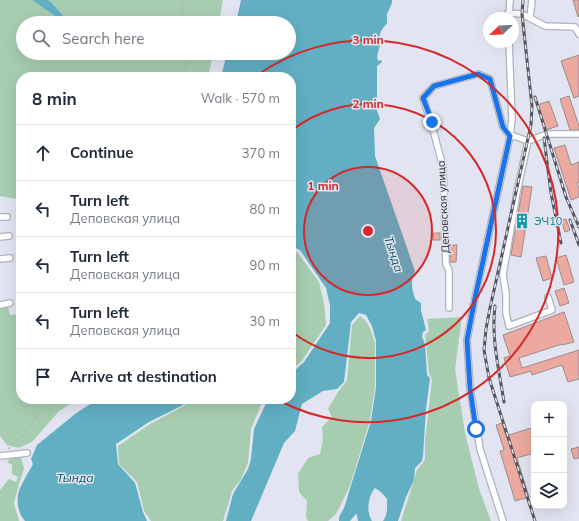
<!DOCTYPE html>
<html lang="en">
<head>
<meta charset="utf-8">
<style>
  :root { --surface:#fff; --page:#f2f2f3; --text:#1f2937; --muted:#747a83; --line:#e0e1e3 }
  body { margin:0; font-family:Mulish,sans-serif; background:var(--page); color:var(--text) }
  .controls { position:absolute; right:12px; bottom:12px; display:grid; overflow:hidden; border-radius:8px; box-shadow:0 4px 16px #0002 }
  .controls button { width:36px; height:36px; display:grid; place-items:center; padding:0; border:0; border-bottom:1px solid var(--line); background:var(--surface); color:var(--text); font:20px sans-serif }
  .compass { position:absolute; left:483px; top:12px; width:36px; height:36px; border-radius:50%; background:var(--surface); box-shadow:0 4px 16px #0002; rotate:247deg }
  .stop { position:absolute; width:12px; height:12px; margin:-9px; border:3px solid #1a73e8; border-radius:50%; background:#fff }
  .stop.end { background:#1a73e8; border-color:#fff; box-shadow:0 1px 4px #0008 }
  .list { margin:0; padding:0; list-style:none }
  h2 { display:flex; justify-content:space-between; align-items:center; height:52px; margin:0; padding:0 16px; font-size:17px }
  h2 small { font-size:13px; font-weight:400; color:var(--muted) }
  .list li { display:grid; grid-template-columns:26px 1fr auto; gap:12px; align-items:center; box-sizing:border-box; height:56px; padding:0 16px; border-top:1px solid var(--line) }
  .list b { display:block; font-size:15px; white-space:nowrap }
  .list p { margin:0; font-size:13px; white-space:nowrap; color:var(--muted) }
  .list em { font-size:13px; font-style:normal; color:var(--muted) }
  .icon { flex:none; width:22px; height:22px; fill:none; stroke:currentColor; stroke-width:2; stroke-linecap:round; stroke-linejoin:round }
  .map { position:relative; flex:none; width:579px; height:521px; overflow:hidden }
  .search { position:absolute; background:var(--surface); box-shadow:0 4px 16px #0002; left:16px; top:16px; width:280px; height:44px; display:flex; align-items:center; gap:10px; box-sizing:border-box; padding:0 14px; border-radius:22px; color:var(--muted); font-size:15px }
  .panel { position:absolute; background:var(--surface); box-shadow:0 4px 16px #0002; left:16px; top:72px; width:280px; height:332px; border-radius:16px }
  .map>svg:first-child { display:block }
</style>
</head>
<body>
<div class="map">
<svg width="579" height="521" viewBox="0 0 579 521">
  <rect width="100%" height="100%" fill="#e2e5f1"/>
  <path fill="#a7cdb0" d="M0 0H32L65 23H23V53H213L208 77H21V243L17 199 0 196Z
    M48 0H223L219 23H69L53 4Z
    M291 248 298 253 319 282 324 303 326 325 314 343 301 362 291 370Z
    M8 306 10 315 21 314V399H78L59 411 33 441 19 448 7 445 0 436V308Z
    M360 316 365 320 370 328 375 343V387L370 420 350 486 336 514 328 521H308L306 517 307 501 299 492 298 474 308 458 320 454 323 439 322 427 332 417 328 409 338 392 347 380 352 325Z
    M462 317 455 369 465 433 479 489 491 521H401L417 470 425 460V441L432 380 429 373 425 335 429 331 427 319Z
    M191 399H265L261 405 251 429 248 463 241 479 232 491 223 521H151L144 511 137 482 119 464 118 446 150 424 184 406Z
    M12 456 21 457 24 469 19 484 14 503 19 521H0V490L9 479 16 482 18 477 12 474V465L7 462Z"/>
  <path fill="#62afc3" d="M32 0H48L53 4 69 23H65Z
    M241 0H392V3L387 14V23L381 31 379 38 380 45 377 56 378 61 381 60 382 62 377 66V104L376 108 380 119 374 128 375 156 415 271C410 282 412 288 415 299L421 303V310L426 330 423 332 422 337 425 344 427 375 430 378 426 409 423 456 422 461 415 468 414 480 406 497 398 521H383C388 515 387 506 387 499L381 492 375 488C368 496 366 512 372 521H358L357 515 356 514 350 521H339V517L344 508 371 421 376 387V341L372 326 366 315 359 313 351 322 344 382 337 389 323 391 302 404 295 431 284 443 251 521H226L233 494 248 469 251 459 254 429 268 399H291V374L304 362 330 323V305L326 288 300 250 291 246V77H221L227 53H289V23H236Z
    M98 399H189L183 405 149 422 116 444 118 464 135 483 143 512 147 521H25C18 513 16 501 19 491 21 484 29 472 33 464L31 459 37 445 75 414Z"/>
  <path fill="#eca99f" stroke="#9a8d8a" d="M573 0H579V16L578 17Z
    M579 55V96L574 98 561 61Z
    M569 96 579 126V130H570L560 99Z
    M549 101 558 126 546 130 537 105Z
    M565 145 571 165 579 162V182L577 183 579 189V197L571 200 554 148Z
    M523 186 532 187 521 257 511 255Z
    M566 219 570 230 565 232 561 220Z
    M433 233H440V240H433Z
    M451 245H457L456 262H450Z
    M566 255 574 282 564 285 556 258Z
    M546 256 552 278 543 281 536 258Z
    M564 288 569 303 560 306 555 291Z
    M564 312 574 342 562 345V344L519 358 522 368 579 350V379L568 382 562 365 532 375 531 371 510 377 504 358 510 356 503 335Z
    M502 423 506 436 534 427V453L517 458 529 497 515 501 500 451 504 450 496 425Z
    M579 447V458L574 459 571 449Z"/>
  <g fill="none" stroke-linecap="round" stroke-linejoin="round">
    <defs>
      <path id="minor" d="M508 13 522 14 545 26 575 27 579 34
        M509 18 510 0
        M530 18 532 0
        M528 141 517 192 503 275 506 294V313L509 326 552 310 548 297
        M0 217H7
        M0 237 9 236
        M0 259 10 258
        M0 305 10 303
        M449 308V270L446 264 443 167 431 122 423 98 434 86 478 74 490 79 503 127 510 136 511 137V135L528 141 547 134H579
        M0 456 27 453
        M503 521 480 449 470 388 467 340 475 298 510 136 512 119 509 42"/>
    </defs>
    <use href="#minor" stroke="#b0b3be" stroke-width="8"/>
    <path stroke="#abaeb7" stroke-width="1" stroke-dasharray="3 3" stroke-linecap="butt" d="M182 0 183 23
      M185 53 186 77
      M8 449 21 438 40 412 56 399"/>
    <use href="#minor" stroke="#fff" stroke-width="5.5"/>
    <defs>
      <path id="rail" d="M523 0 522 14 532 106 531 125 490 308 486 329 484 350 489 378 535 521
        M535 97 566 197 579 227
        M544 138 551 193 561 243
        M570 220 579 245
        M495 306C491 338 499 370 504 402"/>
    </defs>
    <use href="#rail" stroke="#56575e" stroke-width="3"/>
    <use href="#rail" stroke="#e2e5f1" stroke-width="1.5" stroke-dasharray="4.5" stroke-linecap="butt"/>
  </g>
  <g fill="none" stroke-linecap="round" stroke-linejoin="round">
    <path stroke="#1a73e8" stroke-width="5" d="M432 122 423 98 434 86 478 74 490 79 503 127 510 136 475 298 467 340 470 388 476 429"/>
  </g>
  <circle cx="368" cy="231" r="64" fill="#d62828" fill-opacity=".12"/>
  <g fill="none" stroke="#d62828" stroke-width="2">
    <circle cx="368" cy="231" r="64"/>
    <path d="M292 130A127 127 0 1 1 292 332"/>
    <path d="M256 76A191 191 0 1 1 278 400"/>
  </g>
  <defs>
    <symbol id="building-bare" viewBox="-9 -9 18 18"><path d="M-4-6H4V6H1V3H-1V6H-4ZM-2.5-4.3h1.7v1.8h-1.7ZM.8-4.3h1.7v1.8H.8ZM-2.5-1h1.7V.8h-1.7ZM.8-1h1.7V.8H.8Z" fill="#0f9aa8" stroke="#e2e5f1" stroke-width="2.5" paint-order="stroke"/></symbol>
  </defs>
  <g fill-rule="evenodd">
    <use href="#building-bare" x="511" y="210" width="22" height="22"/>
  </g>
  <g text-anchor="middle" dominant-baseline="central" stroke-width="3" stroke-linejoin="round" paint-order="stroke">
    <g font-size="11" fill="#2f3035" stroke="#e2e5f1">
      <text transform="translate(443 207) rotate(-93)">Деповская улица</text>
    </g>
    <g font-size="11" fill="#0d838f" stroke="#e2e5f1" text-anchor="start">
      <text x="534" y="221">ЭЧ10</text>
    </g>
    <g font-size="12" font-style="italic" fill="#0f5261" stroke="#e2e5f1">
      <text transform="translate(394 254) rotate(72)">Тында</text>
      <text x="75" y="477">Тында</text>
    </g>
  </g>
  <circle cx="368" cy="231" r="6" fill="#d62828" stroke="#e2e5f1" stroke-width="2"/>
  <g font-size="12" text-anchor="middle" font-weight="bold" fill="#d62828" stroke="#e2e5f1" stroke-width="3" stroke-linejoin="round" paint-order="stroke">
    <text x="368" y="44">3 min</text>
    <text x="368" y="108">2 min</text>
    <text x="323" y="190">1 min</text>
  </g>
</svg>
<div class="controls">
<button>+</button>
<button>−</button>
<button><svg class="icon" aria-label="layers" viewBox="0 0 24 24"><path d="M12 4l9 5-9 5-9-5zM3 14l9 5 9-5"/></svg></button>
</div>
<svg class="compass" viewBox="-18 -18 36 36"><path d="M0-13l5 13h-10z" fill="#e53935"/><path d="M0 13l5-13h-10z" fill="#747a83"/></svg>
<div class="stop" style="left:476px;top:429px"></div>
<div class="stop end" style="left:432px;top:122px"></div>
<div class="search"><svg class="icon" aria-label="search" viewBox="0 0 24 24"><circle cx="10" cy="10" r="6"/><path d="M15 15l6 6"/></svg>Search here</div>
<section class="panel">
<h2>8 min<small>Walk · 570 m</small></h2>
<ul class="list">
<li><svg class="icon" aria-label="ahead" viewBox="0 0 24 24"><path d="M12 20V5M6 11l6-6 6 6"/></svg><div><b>Continue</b></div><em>370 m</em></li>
<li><svg class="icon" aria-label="left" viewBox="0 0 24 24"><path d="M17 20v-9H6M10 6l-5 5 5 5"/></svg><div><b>Turn left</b><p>Деповская улица</p></div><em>80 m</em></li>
<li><svg class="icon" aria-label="left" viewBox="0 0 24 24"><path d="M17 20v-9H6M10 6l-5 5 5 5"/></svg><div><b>Turn left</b><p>Деповская улица</p></div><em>90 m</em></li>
<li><svg class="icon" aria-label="left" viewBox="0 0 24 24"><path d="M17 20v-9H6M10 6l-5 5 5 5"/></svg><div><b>Turn left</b><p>Деповская улица</p></div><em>30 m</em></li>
<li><svg class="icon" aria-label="arrive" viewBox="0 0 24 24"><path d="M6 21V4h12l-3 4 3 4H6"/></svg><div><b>Arrive at destination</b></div></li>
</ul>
</section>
</div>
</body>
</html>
